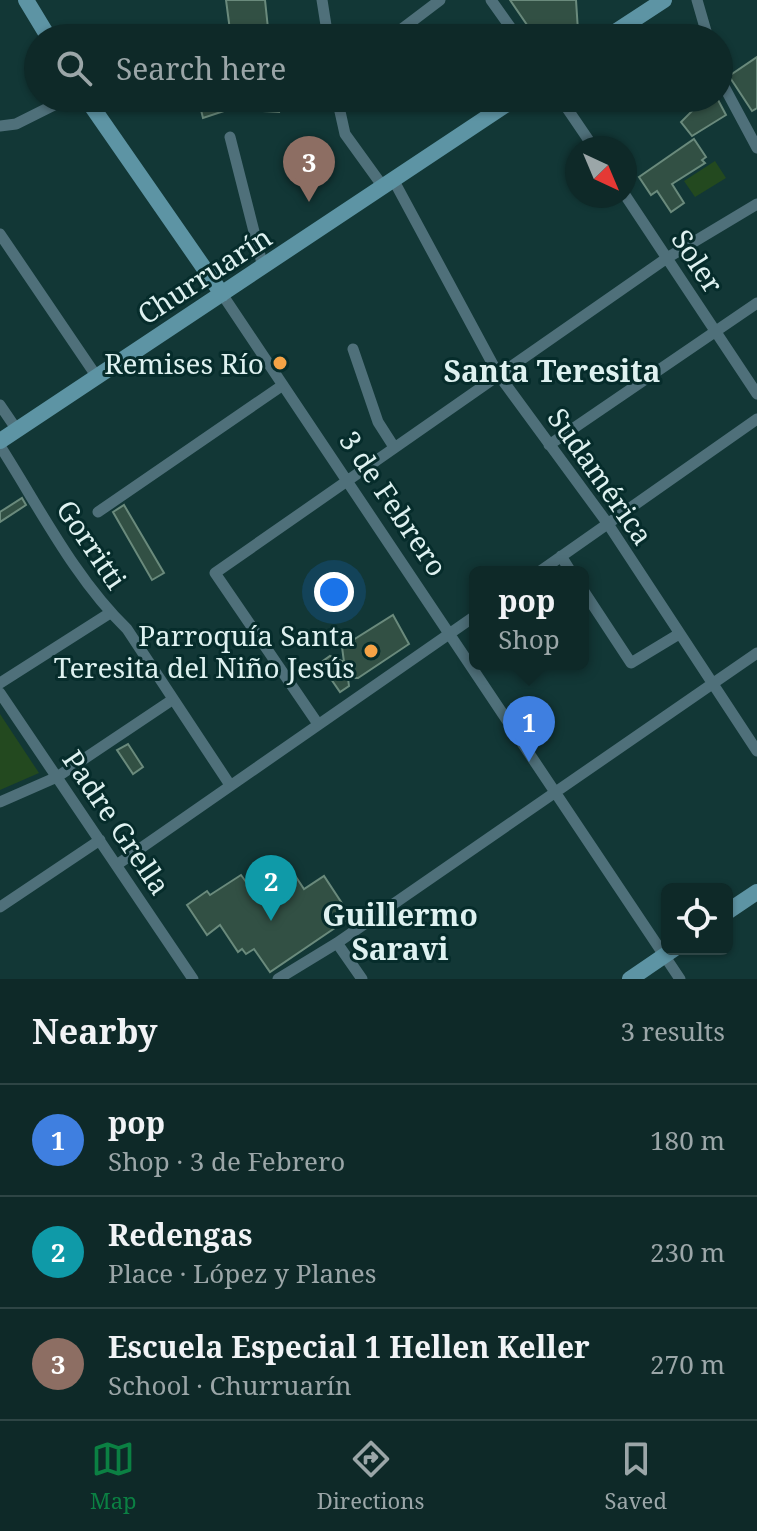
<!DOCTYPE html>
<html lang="en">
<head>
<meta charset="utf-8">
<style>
  :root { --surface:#0e2928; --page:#173130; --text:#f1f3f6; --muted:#9ba6a8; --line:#2e4545; --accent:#0b8043 }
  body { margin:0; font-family:"Noto Serif",serif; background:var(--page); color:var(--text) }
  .controls { position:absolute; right:24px; bottom:24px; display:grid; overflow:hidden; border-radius:12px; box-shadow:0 2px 6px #0004 }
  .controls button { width:72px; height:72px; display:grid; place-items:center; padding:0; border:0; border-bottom:2px solid var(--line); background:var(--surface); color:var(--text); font:40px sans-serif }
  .compass { position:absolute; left:565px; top:136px; width:72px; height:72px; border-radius:50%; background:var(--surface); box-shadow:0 2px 6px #0004; rotate:136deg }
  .you { position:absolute; left:334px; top:592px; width:28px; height:28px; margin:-20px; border:6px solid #fff; border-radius:50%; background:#1a73e8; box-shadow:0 0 0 12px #1a73e833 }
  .badge { display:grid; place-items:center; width:52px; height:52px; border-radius:50%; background:var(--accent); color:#fff; font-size:26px; font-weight:700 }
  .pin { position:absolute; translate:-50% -66px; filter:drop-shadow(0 2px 4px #0008) }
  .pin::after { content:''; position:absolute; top:42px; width:28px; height:24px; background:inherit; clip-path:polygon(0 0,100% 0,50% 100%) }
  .popup { position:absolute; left:469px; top:566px; width:120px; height:104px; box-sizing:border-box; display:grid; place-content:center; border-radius:12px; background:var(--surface); filter:drop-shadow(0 2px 6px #0005); font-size:26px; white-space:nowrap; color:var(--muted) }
  .popup b { font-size:30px; color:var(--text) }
  .popup::after { content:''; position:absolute; left:50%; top:100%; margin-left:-16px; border:16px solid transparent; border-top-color:var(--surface) }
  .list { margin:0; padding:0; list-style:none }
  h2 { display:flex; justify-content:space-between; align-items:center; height:104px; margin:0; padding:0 32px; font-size:34px }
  h2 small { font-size:26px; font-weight:400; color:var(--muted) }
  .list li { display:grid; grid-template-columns:52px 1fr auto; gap:24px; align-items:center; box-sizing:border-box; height:112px; padding:0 32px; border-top:2px solid var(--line) }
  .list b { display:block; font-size:30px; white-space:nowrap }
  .list p { margin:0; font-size:26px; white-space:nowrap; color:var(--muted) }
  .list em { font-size:26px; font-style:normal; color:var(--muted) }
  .icon { flex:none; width:44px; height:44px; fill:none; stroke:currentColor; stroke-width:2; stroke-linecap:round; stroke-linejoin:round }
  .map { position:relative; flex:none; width:757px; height:979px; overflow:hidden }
  .search { position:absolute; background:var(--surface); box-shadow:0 2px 6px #0004; left:24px; right:24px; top:24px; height:88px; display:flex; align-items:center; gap:20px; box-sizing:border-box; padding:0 28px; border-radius:44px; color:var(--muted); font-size:30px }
  .sheet { height:440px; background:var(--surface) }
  nav { display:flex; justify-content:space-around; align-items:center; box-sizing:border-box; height:112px; border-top:2px solid var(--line); background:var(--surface); font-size:22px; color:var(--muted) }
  nav a { display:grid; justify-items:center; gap:4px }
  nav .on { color:var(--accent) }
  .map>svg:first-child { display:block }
</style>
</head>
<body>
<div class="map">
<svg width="757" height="979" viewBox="0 0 757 979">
  <rect width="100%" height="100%" fill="#123736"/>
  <path fill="#23491f" d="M715 161 726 178 695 197 684 181Z
    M0 714 39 773 0 790Z"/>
  <path fill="#325044" stroke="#6a8a7c" stroke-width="2" d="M226 0H265L269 38H231Z
    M510 0H576L578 31 567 38H536Z
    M757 57V108L752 111 729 76Z
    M198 98H277L279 112 230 109 203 118Z
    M705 98H717L726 115 692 136 681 122Z
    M694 139 706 157 702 160 705 163 672 184 684 203 671 212 657 191 651 195 639 177Z
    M22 498 26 505 0 522V512Z
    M124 505 164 573 152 580 113 512Z
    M393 615 409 644 358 678H348L349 686 340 692 320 663 330 656 344 662 342 647Z
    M128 744 143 767 133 774 117 750Z
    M292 871 304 889 324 876 351 917 270 972 254 949 246 954 242 949 238 952 220 925 207 935 187 905 207 891 210 895 241 875 249 886 262 878 268 887Z"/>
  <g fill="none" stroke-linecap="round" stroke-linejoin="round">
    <path stroke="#4f707a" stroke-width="11" d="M322 0 328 38
      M491 0 518 38
      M697 0 708 38
      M390 38 440 0
      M719 77 757 148
      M337 98 345 134 384 188
      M560 98 594 148
      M0 126 16 124 68 98
      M230 137 263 267
      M394 181 498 374 608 524 757 751
      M625 195 757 394
      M0 234 97 377
      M222 294 680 979
      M353 349 378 422 394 447
      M0 405 17 430
      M549 445 757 303
      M0 446C39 507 75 579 127 629L230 785
      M98 512 283 385
      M561 556 571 572
      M539 572 757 419
      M583 590 631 663 679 634
      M0 683 110 613
      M0 693 193 979
      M318 724 215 573 667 258 757 204
      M0 802 57 777 172 700
      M118 864 475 616
      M0 907 100 840
      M337 943 362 979
      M278 979 337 943 757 653"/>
    <path stroke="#5d94a4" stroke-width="16" d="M26 0 49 38
      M606 38 664 0
      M86 98 222 294
      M0 441 516 98
      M727 912 757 892
      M630 979 674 949"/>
  </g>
  <g fill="#f5a346" stroke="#062c2b" stroke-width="3">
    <circle cx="280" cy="363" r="8"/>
    <circle cx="371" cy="651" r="8"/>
  </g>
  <g text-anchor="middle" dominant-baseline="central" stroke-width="6" stroke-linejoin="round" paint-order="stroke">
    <g font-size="28" fill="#def1f0" stroke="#062c2b">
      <text transform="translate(698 261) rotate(57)">Soler</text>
      <text transform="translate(204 275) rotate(-33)">Churruarín</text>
      <text transform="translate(601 476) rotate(55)">Sudamérica</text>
      <text transform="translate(394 503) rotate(56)">3 de Febrero</text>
      <text transform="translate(92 544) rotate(56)">Gorritti</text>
      <text transform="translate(117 822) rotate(56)">Padre Grella</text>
    </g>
    <g font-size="28" fill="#def1f0" stroke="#062c2b" text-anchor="end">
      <text x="264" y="363">Remises Río</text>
      <text x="355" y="635">Parroquía Santa<tspan x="355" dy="32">Teresita del Niño Jesús</tspan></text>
    </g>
    <g font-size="30" font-weight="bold" fill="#def1f0" stroke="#062c2b">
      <text x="552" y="370">Santa Teresita</text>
      <text x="400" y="914">Guillermo<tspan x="400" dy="34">Saravi</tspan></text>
    </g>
  </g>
</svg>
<div class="controls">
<button><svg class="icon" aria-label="locate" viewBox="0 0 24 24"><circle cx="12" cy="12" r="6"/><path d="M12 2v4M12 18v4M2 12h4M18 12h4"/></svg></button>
</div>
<svg class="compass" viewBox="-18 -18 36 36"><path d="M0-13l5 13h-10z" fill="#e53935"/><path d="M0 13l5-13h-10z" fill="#9ba6a8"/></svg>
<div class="you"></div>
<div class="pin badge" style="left:529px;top:762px;background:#3f7fe0">1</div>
<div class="popup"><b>pop</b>Shop</div>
<div class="pin badge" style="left:271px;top:921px;background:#0f9aa8">2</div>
<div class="pin badge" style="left:309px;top:202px;background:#8d6e63">3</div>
<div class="search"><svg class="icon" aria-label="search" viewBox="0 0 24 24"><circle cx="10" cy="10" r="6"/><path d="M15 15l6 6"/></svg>Search here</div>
</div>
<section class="sheet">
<h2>Nearby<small>3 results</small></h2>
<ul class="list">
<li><span class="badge" style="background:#3f7fe0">1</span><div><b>pop</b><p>Shop · 3 de Febrero</p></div><em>180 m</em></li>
<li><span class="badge" style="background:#0f9aa8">2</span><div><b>Redengas</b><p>Place · López y Planes</p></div><em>230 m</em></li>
<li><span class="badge" style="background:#8d6e63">3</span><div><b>Escuela Especial 1 Hellen Keller</b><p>School · Churruarín</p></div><em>270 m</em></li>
</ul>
</section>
<nav>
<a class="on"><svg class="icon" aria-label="map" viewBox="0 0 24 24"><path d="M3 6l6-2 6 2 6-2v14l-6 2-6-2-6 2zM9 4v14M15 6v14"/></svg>Map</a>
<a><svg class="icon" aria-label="directions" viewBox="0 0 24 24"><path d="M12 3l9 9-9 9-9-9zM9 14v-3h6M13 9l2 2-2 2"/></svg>Directions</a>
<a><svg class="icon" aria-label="saved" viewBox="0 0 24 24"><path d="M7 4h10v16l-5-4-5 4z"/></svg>Saved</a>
</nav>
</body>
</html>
